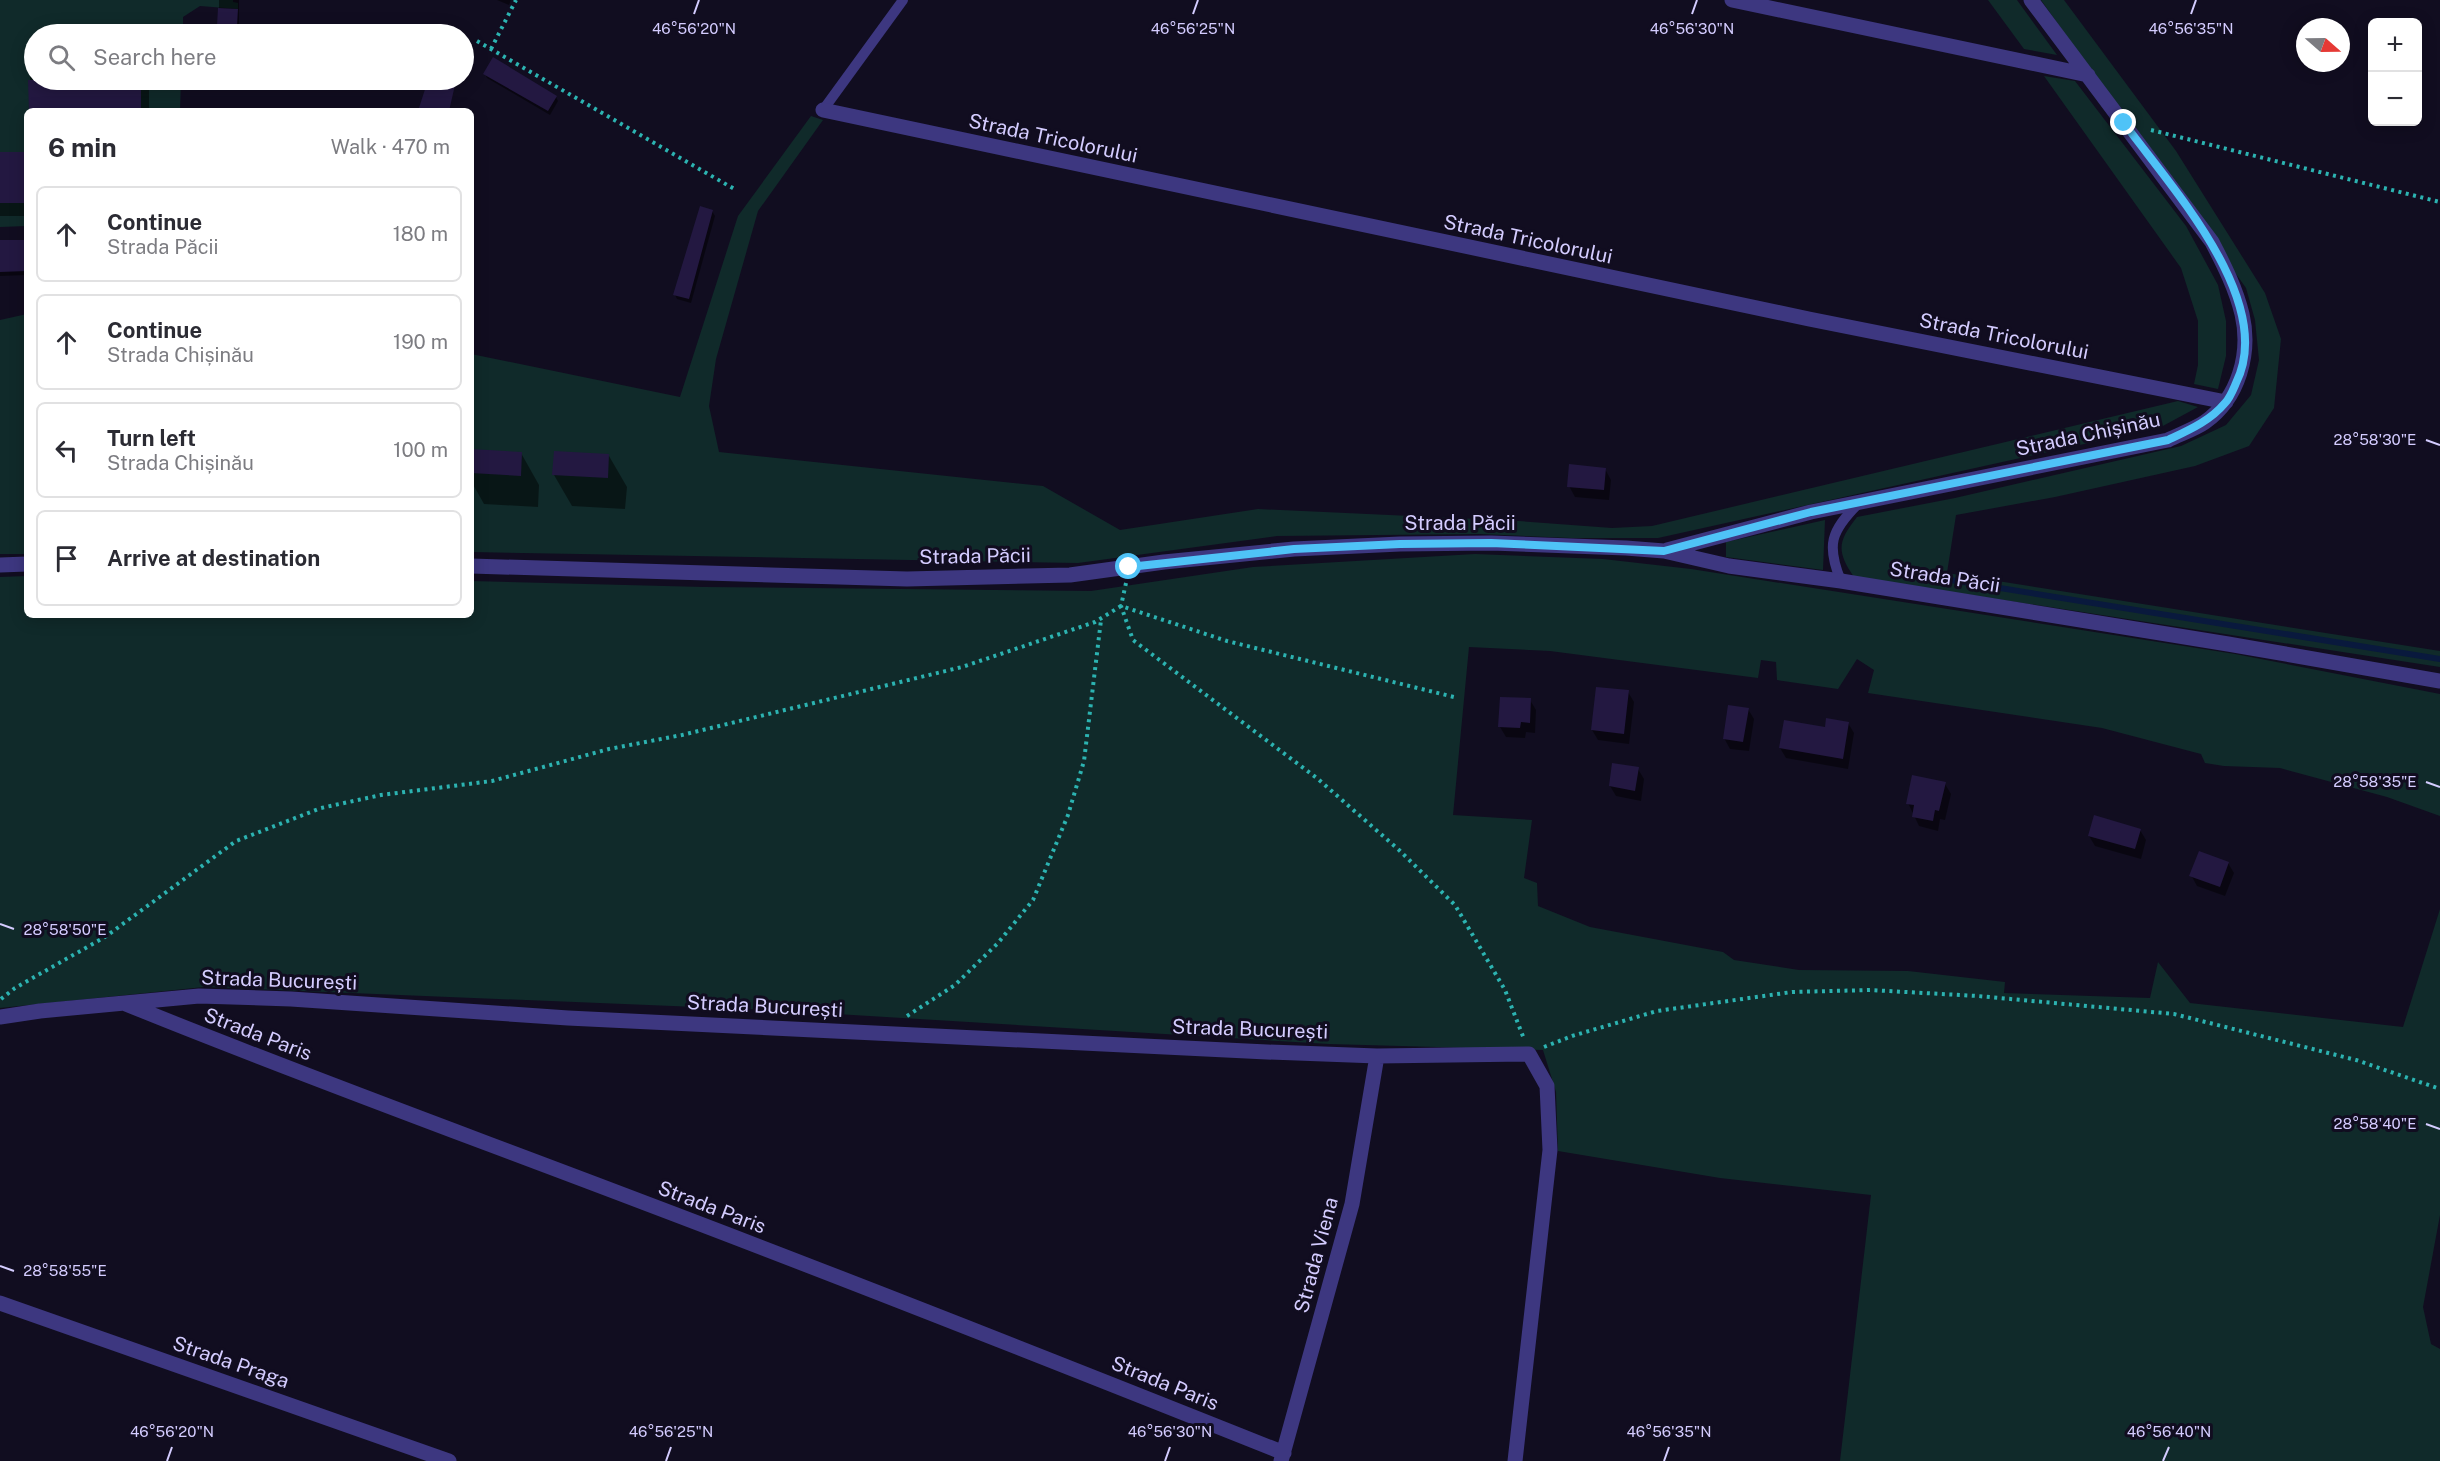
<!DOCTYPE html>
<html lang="en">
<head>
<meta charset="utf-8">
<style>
  :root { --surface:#fff; --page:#f2f2f3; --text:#2b2b33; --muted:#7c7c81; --line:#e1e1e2 }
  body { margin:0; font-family:"Public Sans",sans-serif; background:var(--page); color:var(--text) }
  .controls { position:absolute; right:18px; top:18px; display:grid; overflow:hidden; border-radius:9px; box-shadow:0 3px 15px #0003 }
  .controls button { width:54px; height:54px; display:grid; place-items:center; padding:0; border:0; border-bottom:2px solid var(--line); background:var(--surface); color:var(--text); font:30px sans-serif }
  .compass { position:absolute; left:2296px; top:18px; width:54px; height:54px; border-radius:50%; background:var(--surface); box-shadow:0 3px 15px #0003; rotate:110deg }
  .stop { position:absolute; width:18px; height:18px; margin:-14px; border:4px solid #4fc3f7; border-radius:50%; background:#fff }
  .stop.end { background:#4fc3f7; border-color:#fff; box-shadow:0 2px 6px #0008 }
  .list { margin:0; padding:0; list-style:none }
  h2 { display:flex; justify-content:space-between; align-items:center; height:78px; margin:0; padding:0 24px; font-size:26px }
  h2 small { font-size:20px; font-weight:400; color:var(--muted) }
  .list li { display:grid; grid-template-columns:39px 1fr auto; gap:18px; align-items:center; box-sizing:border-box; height:96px; margin:0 12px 12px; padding:0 12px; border:2px solid var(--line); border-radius:9px }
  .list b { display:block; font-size:22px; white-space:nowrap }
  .list p { margin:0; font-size:20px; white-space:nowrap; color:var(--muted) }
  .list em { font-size:20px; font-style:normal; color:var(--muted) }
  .icon { flex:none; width:33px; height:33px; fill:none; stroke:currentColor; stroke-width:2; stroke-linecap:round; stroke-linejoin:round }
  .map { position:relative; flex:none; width:2440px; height:1461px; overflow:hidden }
  .search { position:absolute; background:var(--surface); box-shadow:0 3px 15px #0003; left:24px; top:24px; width:450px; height:66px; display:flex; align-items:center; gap:15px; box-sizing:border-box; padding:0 21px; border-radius:33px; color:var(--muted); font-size:22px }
  .panel { position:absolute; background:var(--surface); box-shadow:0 3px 15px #0003; left:24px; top:108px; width:450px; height:510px; border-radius:9px }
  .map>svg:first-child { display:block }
</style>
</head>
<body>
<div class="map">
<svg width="2440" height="1461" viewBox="0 0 2440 1461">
  <rect width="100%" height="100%" fill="#110d20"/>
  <path fill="#102a2a" d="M0 0H233V2L238 3V9L200 6 183 17V34H34V80H181L180 111H27V226L0 227Z
    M1988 0H2017L2057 55 2024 49Z
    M2041 0H2064L2176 151 2265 293 2281 339 2274 408 2249 446 2195 466 2055 497 1956 515 1947 573 2440 651V667L1854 577C1836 551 1838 541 1857 517L1955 498 2181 446 2226 425 2251 395 2259 360 2255 320 2246 288Z
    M2044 76 2075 81 2186 226 2218 285 2226 321V356L2218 389 2194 384 2198 365V321L2181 268Z
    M811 116 823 120 758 211 716 359 709 406 719 452 1043 486 1120 530 1258 509 1519 521 1612 528 1652 526 2178 401 2198 407 2161 427 1658 538H1571L1480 534 1277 536 1078 563 471 552V354L680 397 738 216Z
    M27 314V554H0V320Z
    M1825 520 1823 570 1726 557V542Z
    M1475 554 1603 559 1691 569 2235 654 2440 694V816L2387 797 2280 768 2224 766 2205 763 2201 754 2102 728 1868 693 1874 670 1857 659 1838 689 1777 680 1776 662 1761 660 1758 678 1550 651 1469 647 1453 815 1532 820 1524 878 1537 883 1538 906 1590 927 1723 952 1734 960 1799 970 1908 971 2005 982 2004 993 2150 998 2158 962 2190 1003 2403 1027 2440 909V1215L2423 1307 2431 1344 2440 1349V1461H1840L1871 1195 1720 1178 1558 1151 1556 1092 1543 1050 1329 1044 771 1010 204 987 0 1008V577L27 576V615H471V581L704 587 1091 591 1253 567Z"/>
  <path fill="#0007" d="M219 0H239V30H221L219 25Z
    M497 0H511L509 5Z
    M485 74 556 97 558 101 550 115 487 78Z
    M30 75H34V80H143L149 89V111H30Z
    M0 154H27V216H0Z
    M712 211 715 216 691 303 677 299 675 295Z
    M27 241V275L0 276V242Z
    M471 451 521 453 539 485 538 507 484 504 471 481Z
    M609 456 627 487 625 509 572 506 554 475Z
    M1605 469 1611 480 1609 500 1575 497 1569 486Z
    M1628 692 1634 702 1629 744 1598 740 1592 730Z
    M1530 700 1536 710 1535 733 1526 732 1525 738 1506 737 1500 727Z
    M1748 709 1754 719 1749 751 1730 749 1724 738Z
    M1848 723 1854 733 1848 769 1786 758 1780 748 1826 729Z
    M1638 769 1644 779 1641 801 1616 796 1610 786Z
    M1945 784 1951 794 1945 820 1940 819 1938 831 1919 826 1908 803Z
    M2140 830 2146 840 2141 859 2095 846 2089 836Z
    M2228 863 2234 873 2225 896 2197 886 2191 875Z"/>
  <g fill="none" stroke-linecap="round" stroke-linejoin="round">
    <path stroke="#09193d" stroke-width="6" d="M1944 579 2440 659"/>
  </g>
  <path fill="#231841" d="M218 8 238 9 237 26H217Z
    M493 57 557 96 548 111 483 74Z
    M28 80H141V111H29Z
    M428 80 455 85 449 111H418Z
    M0 152H27V203H0Z
    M700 206 713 210 689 299 673 295Z
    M0 240H27V271L0 272Z
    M471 449 522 452 521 476 471 473Z
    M554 451 609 454 608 478 552 475Z
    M1569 464 1606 468 1604 490 1567 487Z
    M1596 687 1629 690 1624 734 1591 730Z
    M1500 697 1531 698 1530 723 1521 722 1520 728 1498 727Z
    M1728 705 1749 708 1743 742 1723 739Z
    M1826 718 1849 722 1843 759 1779 748 1784 720 1825 727Z
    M1612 763 1639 767 1635 791 1609 786Z
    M1912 775 1946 782 1939 811 1935 810 1933 821 1912 817 1914 805 1906 804Z
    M2094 815 2141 829 2135 849 2088 836Z
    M2199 851 2229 862 2220 887 2189 876Z"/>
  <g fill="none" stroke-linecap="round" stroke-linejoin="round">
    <path stroke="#2cb3b1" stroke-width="4" stroke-dasharray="3 4.5" stroke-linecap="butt" d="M477 41 736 190
      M491 49 516 0
      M2151 130 2440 202
      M1126 583 1121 606 1133 640 1318 779 1399 850 1455 905 1505 990 1524 1039
      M1 999 15 988 105 937 236 841 321 808 381 795 492 781 609 749 682 735 962 667 1095 622 1121 606 1227 641 1454 697
      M907 1016 955 985 998 943 1033 900 1068 815 1084 761 1101 620
      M1544 1047 1572 1036 1657 1011 1792 992 1870 990 1978 996 2174 1014 2356 1060 2440 1089"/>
    <path stroke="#3d3780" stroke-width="10" d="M823 110 903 0
      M1841 581C1826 545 1831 531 1858 504"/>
    <path stroke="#3d3780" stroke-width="15" d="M1732 0 2088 75
      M823 110 1809 319 2226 402
      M1667 550 1811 512 2168 440C2180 434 2195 429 2205 422 2239 398 2251 353 2242 314 2236 289 2224 265 2212 242L2031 0
      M0 565 27 564
      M471 566 907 579 1070 575 1164 562 1294 549 1400 544 1491 543 1626 548 1664 551 1729 566 1841 581 2228 644 2440 681
      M126 1004C298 1074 472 1137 645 1203 859 1284 1071 1368 1284 1453
      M0 1017 40 1011 199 996 291 999 568 1018 1267 1052 1377 1056 1529 1054 1547 1086 1550 1150 1515 1461
      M0 1303 449 1461
      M1281 1461 1352 1204 1377 1056"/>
  </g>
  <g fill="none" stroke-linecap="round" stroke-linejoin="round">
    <path stroke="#4fc3f7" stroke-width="8" d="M1129 567 1294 549 1400 544 1491 543 1664 551 1811 512 2168 440C2189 430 2210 421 2225 403 2230 398 2233 390 2236 383 2277 301 2170 186 2124 123"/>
  </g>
  <path fill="none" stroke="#d4ccff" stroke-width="2" d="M694 14 699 0M1193 14 1198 0M1692 14 1697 0M2191 14 2196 0M2426 440 2440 445M2426 782 2440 787M0 924 14 929M2426 1124 2440 1129M0 1266 14 1271M167 1461 172 1447M666 1461 671 1447M1165 1461 1170 1447M1664 1461 1669 1447M2163 1461 2169 1447"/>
  <g text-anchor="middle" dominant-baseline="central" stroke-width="6" stroke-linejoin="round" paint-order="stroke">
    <g font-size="20" fill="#d4ccff" stroke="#110d20">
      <text transform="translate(1053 138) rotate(12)">Strada Tricolorului</text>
      <text transform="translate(1528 239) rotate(12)">Strada Tricolorului</text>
      <text transform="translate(2004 336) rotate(11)">Strada Tricolorului</text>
      <text transform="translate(2088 434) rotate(-12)">Strada Chișinău</text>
      <text x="1460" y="523">Strada Păcii</text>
      <text transform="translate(975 556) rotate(-1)">Strada Păcii</text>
      <text transform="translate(1945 577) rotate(9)">Strada Păcii</text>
      <text transform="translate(279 980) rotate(2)">Strada București</text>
      <text transform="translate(765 1006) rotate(3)">Strada București</text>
      <text transform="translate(1250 1029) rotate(2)">Strada București</text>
      <text transform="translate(258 1034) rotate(21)">Strada Paris</text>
      <text transform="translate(712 1207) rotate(21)">Strada Paris</text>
      <text transform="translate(1316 1255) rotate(-75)">Strada Viena</text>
      <text transform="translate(231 1362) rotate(19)">Strada Praga</text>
      <text transform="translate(1165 1383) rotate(22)">Strada Paris</text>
    </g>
  </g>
  <g font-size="15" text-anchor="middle" fill="#d4ccff" stroke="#110d20" stroke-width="6" stroke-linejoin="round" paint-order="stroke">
    <text x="694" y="34">46°56'20"N</text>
    <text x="1193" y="34">46°56'25"N</text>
    <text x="2191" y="34">46°56'35"N</text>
    <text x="1692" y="34">46°56'30"N</text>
    <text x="2375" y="445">28°58'30"E</text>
    <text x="2375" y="787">28°58'35"E</text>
    <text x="65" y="935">28°58'50"E</text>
    <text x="2375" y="1129">28°58'40"E</text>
    <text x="65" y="1276">28°58'55"E</text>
    <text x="172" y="1437">46°56'20"N</text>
    <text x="671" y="1437">46°56'25"N</text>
    <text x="1170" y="1437">46°56'30"N</text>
    <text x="1669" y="1437">46°56'35"N</text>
    <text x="2169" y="1437">46°56'40"N</text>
  </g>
</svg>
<div class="controls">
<button>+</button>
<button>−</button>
</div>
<svg class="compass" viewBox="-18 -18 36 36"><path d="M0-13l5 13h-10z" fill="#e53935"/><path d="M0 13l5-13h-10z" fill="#7c7c81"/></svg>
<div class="stop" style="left:1129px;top:567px"></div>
<div class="stop end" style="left:2124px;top:123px"></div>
<div class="search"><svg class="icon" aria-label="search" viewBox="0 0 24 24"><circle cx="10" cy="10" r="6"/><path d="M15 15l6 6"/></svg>Search here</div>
<section class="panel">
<h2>6 min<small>Walk · 470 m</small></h2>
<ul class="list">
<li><svg class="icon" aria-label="ahead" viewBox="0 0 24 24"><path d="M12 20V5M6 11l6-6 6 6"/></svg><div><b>Continue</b><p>Strada Păcii</p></div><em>180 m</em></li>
<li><svg class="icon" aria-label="ahead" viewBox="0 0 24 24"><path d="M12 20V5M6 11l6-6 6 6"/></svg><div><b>Continue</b><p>Strada Chișinău</p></div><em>190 m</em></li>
<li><svg class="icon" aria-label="left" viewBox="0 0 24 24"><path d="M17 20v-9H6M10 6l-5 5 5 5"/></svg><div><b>Turn left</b><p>Strada Chișinău</p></div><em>100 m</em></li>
<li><svg class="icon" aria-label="arrive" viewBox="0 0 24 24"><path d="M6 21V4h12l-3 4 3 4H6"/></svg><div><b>Arrive at destination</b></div></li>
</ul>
</section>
</div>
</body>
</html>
